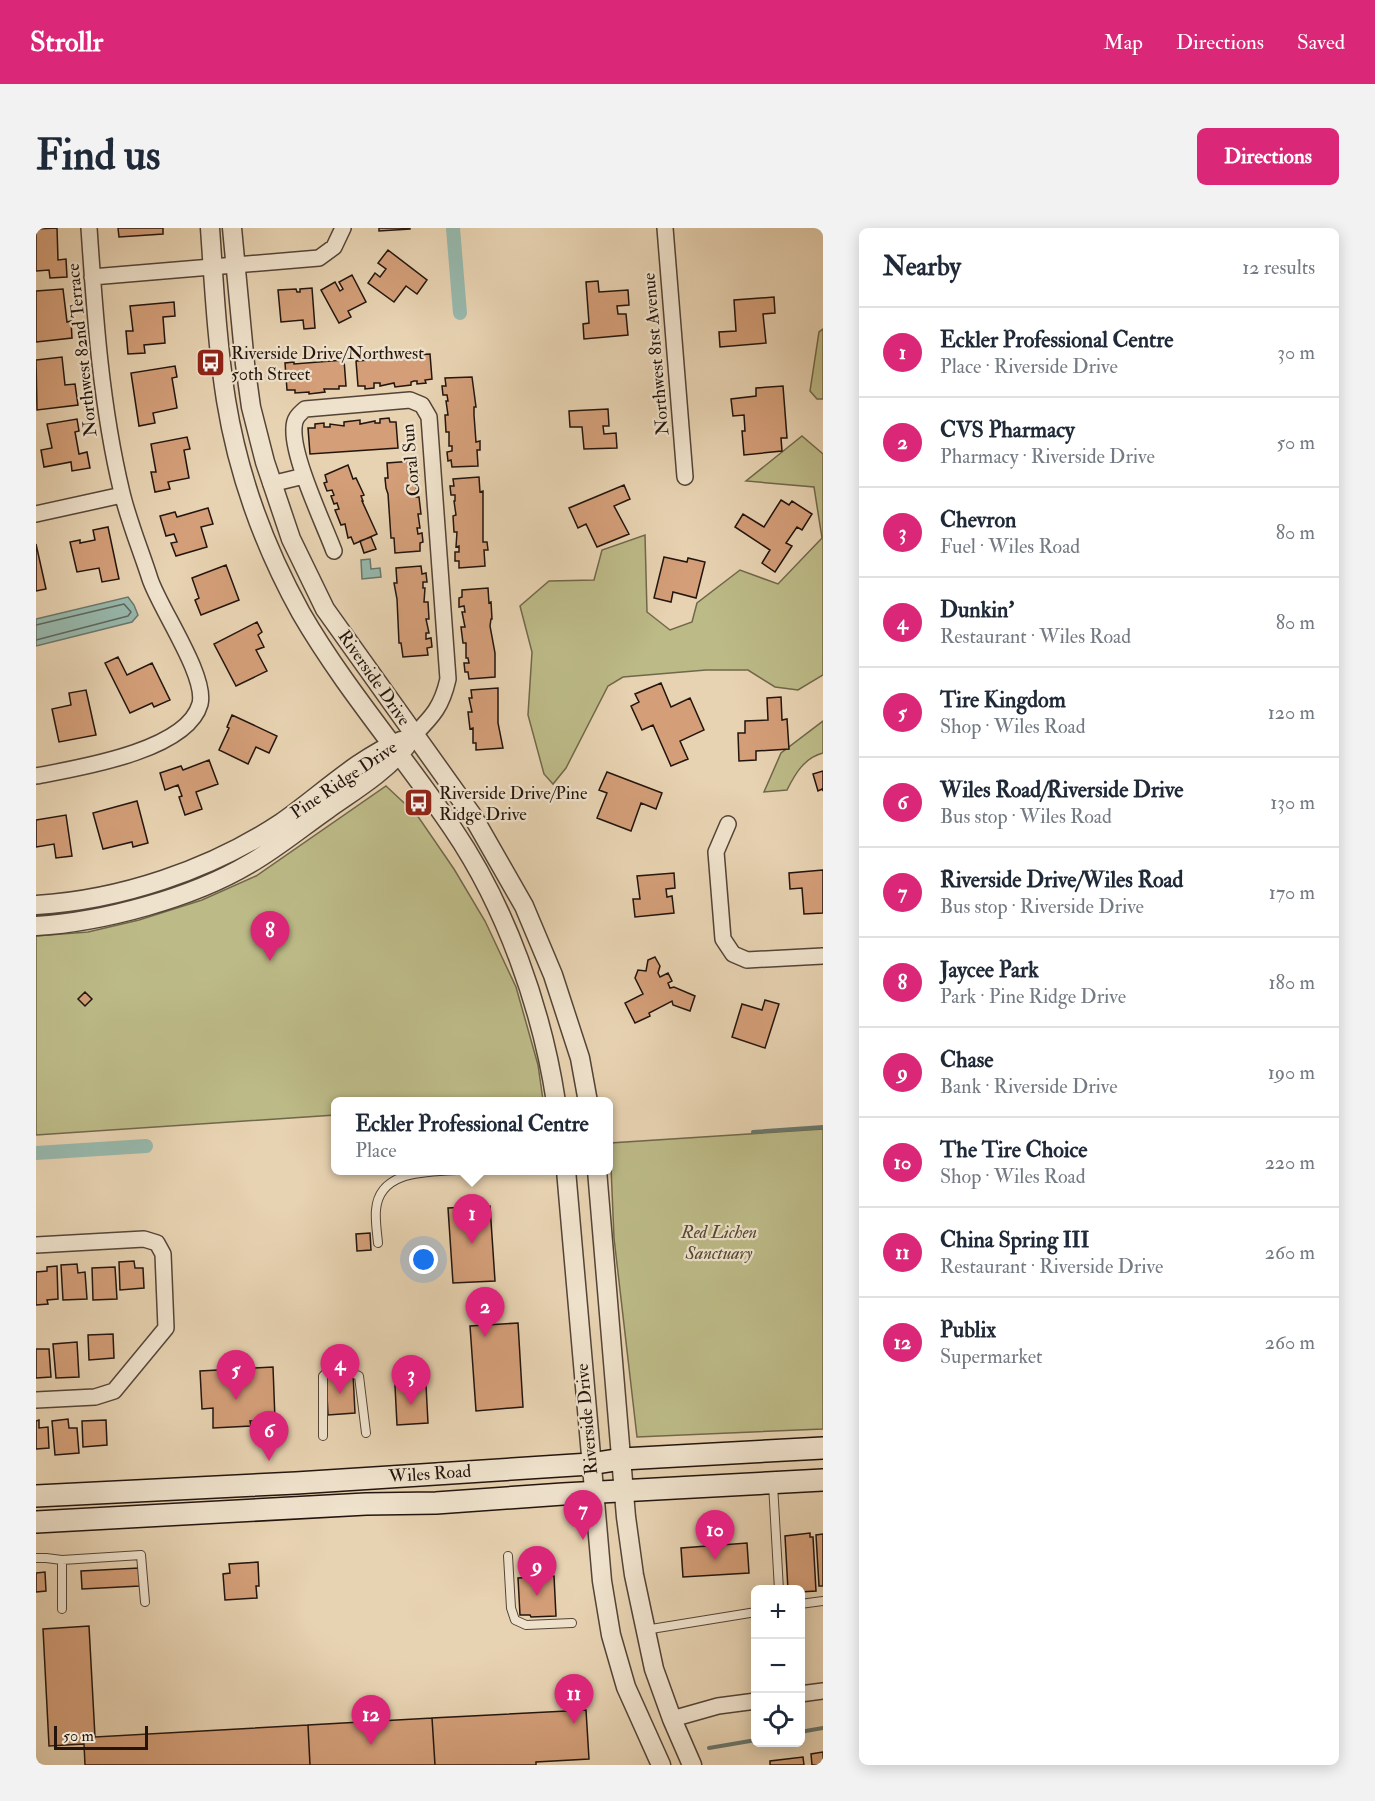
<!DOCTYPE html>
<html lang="en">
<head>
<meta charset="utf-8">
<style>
  :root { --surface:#fff; --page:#f2f2f3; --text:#1f2937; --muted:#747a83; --line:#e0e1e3; --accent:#db2777 }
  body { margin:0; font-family:"IM FELL Double Pica",serif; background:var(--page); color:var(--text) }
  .controls { position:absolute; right:18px; bottom:18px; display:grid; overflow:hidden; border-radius:9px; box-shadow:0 3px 15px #0003 }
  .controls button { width:54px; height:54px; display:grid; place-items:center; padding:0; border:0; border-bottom:2px solid var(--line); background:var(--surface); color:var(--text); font:30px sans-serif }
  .scale { position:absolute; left:18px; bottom:15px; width:94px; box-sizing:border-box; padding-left:6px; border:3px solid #23150e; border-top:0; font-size:16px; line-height:21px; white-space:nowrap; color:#23150e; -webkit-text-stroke:4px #efe2cc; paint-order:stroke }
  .you { position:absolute; left:388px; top:1032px; width:21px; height:21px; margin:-15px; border:4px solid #fff; border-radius:50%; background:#1a73e8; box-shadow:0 0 0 9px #1a73e833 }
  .badge { display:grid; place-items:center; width:39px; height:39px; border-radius:50%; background:var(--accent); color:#fff; font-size:20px; font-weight:700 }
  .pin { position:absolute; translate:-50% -50px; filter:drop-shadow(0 2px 3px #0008) }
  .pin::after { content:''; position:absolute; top:32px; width:21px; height:18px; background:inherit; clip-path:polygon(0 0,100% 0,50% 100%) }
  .popup { position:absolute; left:295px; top:869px; width:282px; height:78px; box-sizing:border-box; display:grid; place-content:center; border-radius:9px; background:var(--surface); filter:drop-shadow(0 2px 4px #0005); font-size:20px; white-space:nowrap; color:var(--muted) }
  .popup b { font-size:22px; color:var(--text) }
  .popup::after { content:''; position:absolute; left:50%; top:100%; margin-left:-12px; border:12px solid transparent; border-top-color:var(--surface) }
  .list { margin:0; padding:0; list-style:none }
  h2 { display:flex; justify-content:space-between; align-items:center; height:78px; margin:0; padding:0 24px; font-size:26px }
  h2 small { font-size:20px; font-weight:400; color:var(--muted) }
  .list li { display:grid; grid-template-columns:39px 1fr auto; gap:18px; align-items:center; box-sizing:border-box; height:90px; padding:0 24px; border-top:2px solid var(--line) }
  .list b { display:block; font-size:22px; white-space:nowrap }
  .list p { margin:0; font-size:20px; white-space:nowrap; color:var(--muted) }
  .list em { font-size:20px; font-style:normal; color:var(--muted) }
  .icon { flex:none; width:33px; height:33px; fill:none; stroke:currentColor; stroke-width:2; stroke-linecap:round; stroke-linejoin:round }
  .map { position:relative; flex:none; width:787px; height:1537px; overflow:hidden; border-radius:9px }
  header { display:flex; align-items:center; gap:36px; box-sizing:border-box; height:84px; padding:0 30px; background:var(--accent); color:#fff }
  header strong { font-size:28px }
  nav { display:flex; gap:33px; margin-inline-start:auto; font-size:21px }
  .intro { display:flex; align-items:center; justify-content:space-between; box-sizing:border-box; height:144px; padding:0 36px }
  h1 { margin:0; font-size:42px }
  .button { padding:15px 27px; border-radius:9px; background:var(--accent); color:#fff; font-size:21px; font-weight:700 }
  main { display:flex; gap:36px; padding:0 36px }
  aside { flex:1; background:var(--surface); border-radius:9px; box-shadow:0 3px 15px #0003 }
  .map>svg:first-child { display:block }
</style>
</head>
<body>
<header>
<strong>Strollr</strong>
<nav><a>Map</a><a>Directions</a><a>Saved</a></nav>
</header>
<div class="intro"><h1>Find us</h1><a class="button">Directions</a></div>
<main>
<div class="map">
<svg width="787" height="1537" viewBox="0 0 787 1537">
  <rect width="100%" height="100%" fill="#e7d2b1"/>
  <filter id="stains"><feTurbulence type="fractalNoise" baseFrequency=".00333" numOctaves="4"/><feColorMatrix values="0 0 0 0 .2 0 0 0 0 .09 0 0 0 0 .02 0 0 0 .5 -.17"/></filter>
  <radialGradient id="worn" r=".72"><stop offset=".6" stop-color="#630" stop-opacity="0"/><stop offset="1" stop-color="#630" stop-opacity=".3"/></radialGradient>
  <path fill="#bcba87" stroke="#70684a" stroke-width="1.5" d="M787 101V171H781L774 163 783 104Z
    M766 208 787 226V447L762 462 739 459 712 442H670L587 449 572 458 530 540 517 556 508 546 492 487 496 424 484 378 513 353 558 352 566 322 609 307 611 384 634 402 656 394 661 375 704 342 742 356 786 310 778 259 710 253Z
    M787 493V525C768 530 759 546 751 562L728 564 745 525Z
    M350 558 381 587 418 641 449 693 480 759 502 837 507 872 300 874 299 887 0 907V708L52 704 103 692 166 672 220 648Z
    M787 901V1201L601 1209 578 1010 574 915Z"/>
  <path fill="#97b8ac" stroke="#69776d" stroke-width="1.5" d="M334 331 335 341 344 340 345 349 326 351 325 332Z
    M92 369 98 377 102 387 96 394 0 418V391Z"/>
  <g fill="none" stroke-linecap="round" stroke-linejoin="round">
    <path stroke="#5d665d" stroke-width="1.5" d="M0 397 88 376 95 384 92 388 0 412"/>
    <path stroke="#69776d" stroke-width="4" d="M717 904 787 899
      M764 1504 787 1500
      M673 1520 720 1512"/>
    <path stroke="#97b8ac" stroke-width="14" d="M417 0 424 85
      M0 925 110 918"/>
  </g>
  <path fill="#d39e78" stroke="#23150e" stroke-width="1.5" d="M21 0 22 32 30 31 31 49 14 50 13 42 0 43V1Z
    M82 0H127V6L83 9Z
    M343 0H374V1L343 3Z
    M352 22 391 52 381 66 370 58 358 74 332 55 339 45 344 49 350 41 342 35Z
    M316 47 330 74 312 83 315 89 303 95 285 62 299 54 304 63 307 61 303 54Z
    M562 53 563 64 592 62 593 77 581 78 582 86H590L592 107 548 111 547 96 553 95 550 54Z
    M276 60 279 100 268 101 267 92 245 94 242 62 260 61 261 64H264V61Z
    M27 61 31 94 35 93 36 110 0 114V63Z
    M738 69 739 85 727 86 730 115 684 119 683 104 700 103 698 72Z
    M138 74 139 88 127 89 129 115 108 117 109 125 92 126 90 103H97L94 78Z
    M394 126 396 151 389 152 390 155 381 156V153H378L375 154V157L359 159 358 155 344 158V155H338V160L329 161V158H322L320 133 334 132V129Z
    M26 129 29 157 39 156 42 177 1 182 0 132Z
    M308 132 310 158H303V161H288L289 164 273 166V164L259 165V162H251L249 135 258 134V136Z
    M139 138 141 149 136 150 141 180 117 185 119 195 103 198 95 145Z
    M436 149 440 179H438V187L440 214 444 213V222H441L442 238 416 239 415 232 412 233 411 224 416 223V218H413V204H410L409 187H412L410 173H412L411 167H407L406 158H410L409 150Z
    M747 158 751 210H745L746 223 708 227 706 203H709L708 187 697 188 695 171 720 168V160Z
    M572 181 573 198H567L568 206 580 205 581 220 548 221 546 199H534L533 183Z
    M353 190 354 194H360L362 220 274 226 272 200H279V196L288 195V199H294V196L308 198V194L324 192V196L339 193V195H344V191Z
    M41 191 43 203 39 204 43 226 51 224 54 240 36 243 35 234 8 239 5 222 16 220 11 196Z
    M151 209 154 221 148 222 153 250 132 254 134 261 119 264 115 244H120L115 216Z
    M377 233V241L382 240 383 249H378L381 263H379L380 269H383L385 286H382L384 300H381L382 306 386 305 387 314 384 315V323L359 325 358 310H355L352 266 350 260 349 250H352L351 235Z
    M312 237 317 251 320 250 328 267 325 268 327 273H326L341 306 318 316 315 309 312 310 309 296 305 297 299 282 303 281 301 275 298 276 295 268 298 267 296 262 291 263 288 255 291 254 289 247Z
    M443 249 444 264 447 263V314H451L452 322H448L449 338 423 340V333H419V324H423V318L420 319 421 304H418L417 288 420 287 418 273H419V267H415L414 258H418L417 251Z
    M588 257 594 271 578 278 593 306 561 319 550 296 542 300 533 280Z
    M745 272 753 277 756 273 776 286 766 302 761 299 750 315 756 318 739 344 726 335 734 322 699 299 707 286 728 299Z
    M172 280 177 296 165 299 171 319 140 328 135 315 141 314 138 306 130 308 124 288 139 284 141 289Z
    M72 299 83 351 66 354 63 340 41 344 34 314 44 312V315L59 312 57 302Z
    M335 309 340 321 328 325 324 313Z
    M0 316 10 361 0 363Z
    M628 329 651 334 652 330 669 334 660 370 637 364 635 374 618 370Z
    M190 337 203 372 165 387 159 372 163 370 156 350Z
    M385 338 386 346 390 345 391 354H387V360H389L388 374H392L393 391H390L393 405H390V411L395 410 396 419 391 420 392 427 367 429 365 415H363L361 371 358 355H361L360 340Z
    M452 360 453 375 455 374 456 391H455L454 398 459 425V449L433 451 432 444H429L428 435H433L432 430H430V415H427L425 399H429L426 384H429L428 378 423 379V370L426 369V362Z
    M221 394 226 404 222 407 228 419 220 422 231 443 200 458 178 416Z
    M82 429 91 447 116 435 134 472 118 479 116 475 94 485 69 435Z
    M625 455 635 479 654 470 668 502 644 513 652 531 635 538 617 497 606 502 595 478 603 474 599 466Z
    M462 460V495L467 520 440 522V515H437V500L434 501 432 484H436L433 470H436L435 462Z
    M50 462 60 507 23 514 16 481 35 477 33 465Z
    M745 469 746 492 751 491 753 521 720 523V532L703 533 702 505H709V493L732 492 731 470Z
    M196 487 241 508 233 525 220 519 212 536 183 522 193 500 191 499Z
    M173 532 182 556 160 564 166 581 149 587 143 569 146 568 142 557 129 562 124 545 145 538 147 542Z
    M787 543V563L786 561 782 563 777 546Z
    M571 544 626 565 620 581 605 575 595 603 561 590 571 565 563 562Z
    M101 573 112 615 97 619 96 614 67 621 57 585Z
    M30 587 36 628 20 630 18 616 0 619V592Z
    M787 642V685L768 686 766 660 754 661 753 645Z
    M638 645 639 660 630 661 631 669 636 668 638 685 599 689 597 671H604L601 648Z
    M619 729 624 738 622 745 624 749 632 745 636 753 632 755 634 760 638 759 659 768 654 783 637 777 636 773 613 785 614 788 599 795 589 775 607 766 599 750 602 742 610 743 612 732Z
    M49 764 56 771 49 778 42 771Z
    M729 772 743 776 729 820 696 809 706 776 726 782Z
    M454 978 459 1053 417 1055 412 980Z
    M334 1005 335 1022 321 1023 320 1006Z
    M98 1033 99 1040H107L108 1060 84 1062 83 1034Z
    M41 1036 42 1045 49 1044 51 1071 27 1072 25 1037Z
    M21 1038 22 1071 11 1072 12 1076 0 1077V1044L11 1043V1039Z
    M79 1039 81 1071 57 1072 56 1040Z
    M482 1095 487 1179 440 1183 434 1098Z
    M77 1106 78 1130 53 1132 52 1107Z
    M41 1114 43 1149 20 1150 17 1116Z
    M0 1121H13L15 1149 0 1150Z
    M385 1132 386 1143 389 1142 390 1157 359 1158 358 1142H364L363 1134Z
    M237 1139 239 1192 214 1193 215 1198 177 1200V1180L166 1181 164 1143Z
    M317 1146 319 1185 292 1187 290 1148Z
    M390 1157 392 1195 361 1197 359 1158Z
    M32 1191 33 1200H41L43 1225 19 1227 16 1193Z
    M3 1192V1200L12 1199 13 1220 0 1221V1193Z
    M70 1192 71 1217 47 1219 46 1193Z
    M774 1305V1309H777L780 1363 764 1364V1362H752L749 1308Z
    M787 1306V1358H783L780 1307Z
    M711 1315 713 1345 647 1349 645 1320Z
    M222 1334 223 1358H220L221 1370 189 1372 187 1346 194 1345 193 1336Z
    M103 1340 104 1358 46 1361 45 1343Z
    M9 1344 10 1363 0 1364V1345Z
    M518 1348 520 1388 495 1389 494 1387H484L482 1350Z
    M53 1398 59 1509 272 1497 274 1537H49L48 1516 13 1518 7 1401Z
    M550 1482 553 1531 500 1534V1537H399L396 1490Z
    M396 1490 399 1537H274L272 1497Z
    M787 1524V1537H776L775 1526Z
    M767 1529 768 1537H734V1533Z"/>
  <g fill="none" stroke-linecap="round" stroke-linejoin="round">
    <defs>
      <path id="service" d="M342 1015C341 1004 339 992 340 982 343 942 391 944 421 942
        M287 1208V1148L292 1143 303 1139 323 1148 330 1205
        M737 1256 743 1362
        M472 1328 475 1380 479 1392 490 1397 536 1395
        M0 1330H10L26 1332
        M764 1376 787 1373
        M26 1381V1332L105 1327 109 1374
        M609 1402 720 1384"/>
      <path id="minor" d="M629 0 649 249
        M56 49 283 30 298 19 307 0
        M235 256 268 248
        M0 286 86 267
        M298 323C287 294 256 229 258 200 258 191 262 187 269 181L374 172 386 177 393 189 412 451C406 478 397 488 378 507
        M0 548C42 540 151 523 164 476 171 448 124 381 114 351 105 323 93 294 86 265 65 178 59 89 53 0
        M692 596 680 624 687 711 697 726 711 732 787 728
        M0 1017 108 1011 121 1015 127 1026 130 1100 78 1163 59 1169 0 1172
        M764 1466 787 1463
        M636 1491 682 1478 720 1473"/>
      <path id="tertiary" d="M174 0C178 57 181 115 190 172 202 246 229 320 265 385 309 461 368 528 417 601 470 679 506 781 520 874
        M196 0 209 136 215 179 229 234 255 311 289 381 436 587 488 678 517 747 544 830 552 874
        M0 677C84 672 174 642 245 595 284 568 321 531 365 513
        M0 698C67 694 156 670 213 636 241 620 266 599 292 581 319 562 349 544 370 518
        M530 942 566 1353 575 1407 590 1459 625 1537
        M561 942 590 1289 598 1347 618 1441 636 1491 656 1537"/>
      <path id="secondary" d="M0 1268 260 1255 554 1236 586 1231 787 1220
        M0 1294 330 1276 400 1275 527 1266 787 1252"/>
    </defs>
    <use href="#service" stroke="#544437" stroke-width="10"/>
    <use href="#minor" stroke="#544437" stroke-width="18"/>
    <use href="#tertiary" stroke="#544437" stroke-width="21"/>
    <use href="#secondary" stroke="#23150e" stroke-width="24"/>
    <use href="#service" stroke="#efe2cc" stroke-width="8"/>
    <use href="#minor" stroke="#efe2cc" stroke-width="15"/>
    <use href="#tertiary" stroke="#efe2cc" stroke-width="18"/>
    <use href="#secondary" stroke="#efe2cc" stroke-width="21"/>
  </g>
  <defs>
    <symbol id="bus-square" viewBox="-11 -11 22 22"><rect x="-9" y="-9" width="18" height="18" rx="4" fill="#8f2418" stroke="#efe2cc"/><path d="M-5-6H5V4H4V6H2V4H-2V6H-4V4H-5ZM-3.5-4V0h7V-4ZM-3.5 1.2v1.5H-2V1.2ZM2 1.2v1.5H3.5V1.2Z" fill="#fff"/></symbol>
  </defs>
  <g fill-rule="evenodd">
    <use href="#bus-square" x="158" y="118" width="33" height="33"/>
    <use href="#bus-square" x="366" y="558" width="33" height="33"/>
  </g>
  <g text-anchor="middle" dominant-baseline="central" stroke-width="4.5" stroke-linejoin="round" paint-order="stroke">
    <g font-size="18" fill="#23150e" stroke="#efe2cc">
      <text transform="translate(46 122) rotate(-96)">Northwest 82nd Terrace</text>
      <text transform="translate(620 126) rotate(-95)">Northwest 81st Avenue</text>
      <text transform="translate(375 232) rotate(-95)">Coral Sun</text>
      <text transform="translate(338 450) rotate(55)">Riverside Drive</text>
      <text transform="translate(308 552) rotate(-34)">Pine Ridge Drive</text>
      <text transform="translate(551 1191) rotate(-95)">Riverside Drive</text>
      <text transform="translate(394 1246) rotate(-4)">Wiles Road</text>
    </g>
    <g font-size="18" fill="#23150e" stroke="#efe2cc" text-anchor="start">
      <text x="195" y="125">Riverside Drive/Northwest<tspan x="195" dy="21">50th Street</tspan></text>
      <text x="403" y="565">Riverside Drive/Pine<tspan x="403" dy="21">Ridge Drive</tspan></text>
    </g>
    <g font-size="18" font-style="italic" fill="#514732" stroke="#efe2cc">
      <text x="683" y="1004">Red Lichen<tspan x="683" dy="21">Sanctuary</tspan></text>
    </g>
  </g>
  <rect width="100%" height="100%" filter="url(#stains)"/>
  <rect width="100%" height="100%" fill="url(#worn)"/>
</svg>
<div class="controls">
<button>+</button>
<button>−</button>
<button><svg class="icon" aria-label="locate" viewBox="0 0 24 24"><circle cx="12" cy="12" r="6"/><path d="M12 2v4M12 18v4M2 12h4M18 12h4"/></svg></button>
</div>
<div class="scale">50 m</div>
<div class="you"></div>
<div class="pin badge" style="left:436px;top:1016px">1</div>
<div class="popup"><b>Eckler Professional Centre</b>Place</div>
<div class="pin badge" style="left:449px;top:1109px">2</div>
<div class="pin badge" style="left:375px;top:1177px">3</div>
<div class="pin badge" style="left:304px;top:1166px">4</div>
<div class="pin badge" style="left:200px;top:1172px">5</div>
<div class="pin badge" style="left:233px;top:1233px">6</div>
<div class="pin badge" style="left:547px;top:1312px">7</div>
<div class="pin badge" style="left:234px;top:733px">8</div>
<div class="pin badge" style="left:501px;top:1368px">9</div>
<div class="pin badge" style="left:679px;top:1332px">10</div>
<div class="pin badge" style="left:538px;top:1496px">11</div>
<div class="pin badge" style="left:335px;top:1517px">12</div>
</div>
<aside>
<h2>Nearby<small>12 results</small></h2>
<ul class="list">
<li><span class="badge">1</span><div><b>Eckler Professional Centre</b><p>Place · Riverside Drive</p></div><em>30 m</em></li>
<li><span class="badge">2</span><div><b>CVS Pharmacy</b><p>Pharmacy · Riverside Drive</p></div><em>50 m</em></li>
<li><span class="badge">3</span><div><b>Chevron</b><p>Fuel · Wiles Road</p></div><em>80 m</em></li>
<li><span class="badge">4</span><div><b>Dunkin'</b><p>Restaurant · Wiles Road</p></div><em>80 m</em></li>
<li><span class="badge">5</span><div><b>Tire Kingdom</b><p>Shop · Wiles Road</p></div><em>120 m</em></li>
<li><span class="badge">6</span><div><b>Wiles Road/Riverside Drive</b><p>Bus stop · Wiles Road</p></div><em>130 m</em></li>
<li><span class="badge">7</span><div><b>Riverside Drive/Wiles Road</b><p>Bus stop · Riverside Drive</p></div><em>170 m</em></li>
<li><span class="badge">8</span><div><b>Jaycee Park</b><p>Park · Pine Ridge Drive</p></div><em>180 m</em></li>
<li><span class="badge">9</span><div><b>Chase</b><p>Bank · Riverside Drive</p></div><em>190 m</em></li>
<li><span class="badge">10</span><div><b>The Tire Choice</b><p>Shop · Wiles Road</p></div><em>220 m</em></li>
<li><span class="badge">11</span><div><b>China Spring III</b><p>Restaurant · Riverside Drive</p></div><em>260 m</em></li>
<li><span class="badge">12</span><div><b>Publix</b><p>Supermarket</p></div><em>260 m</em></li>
</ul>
</aside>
</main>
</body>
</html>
